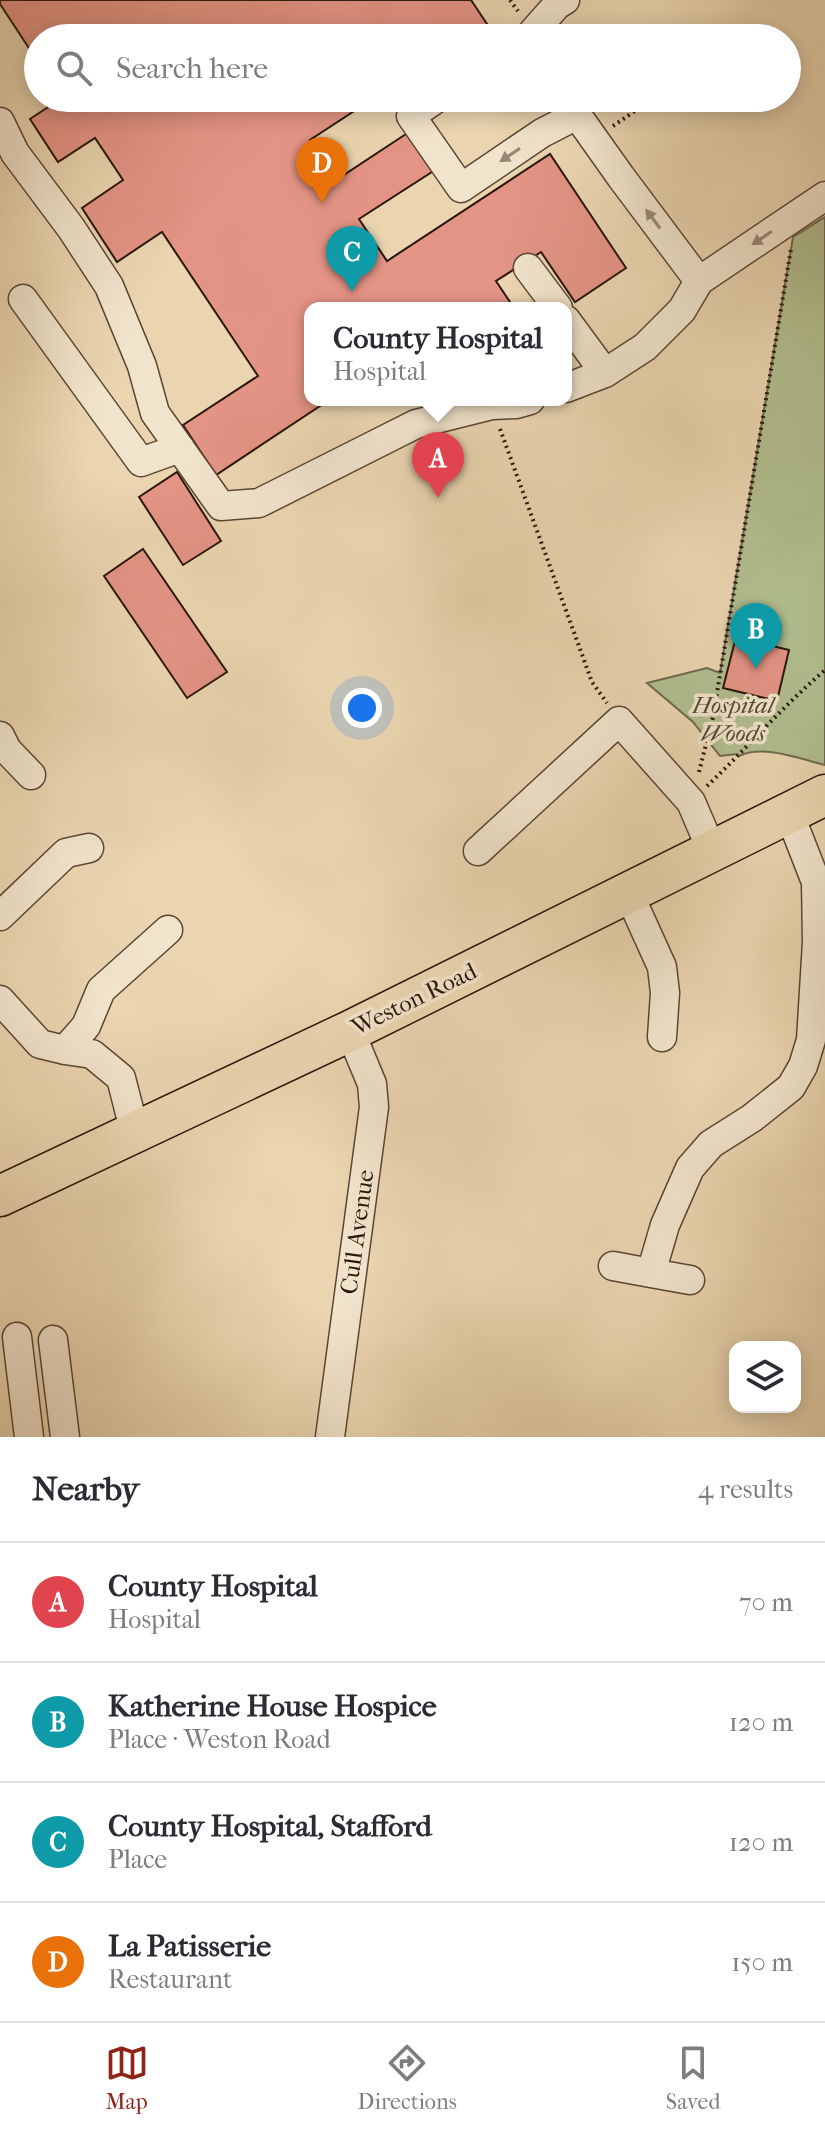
<!DOCTYPE html>
<html lang="en">
<head>
<meta charset="utf-8">
<style>
  :root { --surface:#fff; --page:#f7f7f7; --text:#2b2b33; --muted:#7c7c81; --line:#e1e1e2; --accent:#8f2418 }
  body { margin:0; font-family:"IM FELL French Canon",serif; background:var(--page); color:var(--text) }
  .controls { position:absolute; right:24px; bottom:24px; display:grid; overflow:hidden; border-radius:16px; box-shadow:0 4px 20px #0003 }
  .controls button { width:72px; height:72px; display:grid; place-items:center; padding:0; border:0; border-bottom:2px solid var(--line); background:var(--surface); color:var(--text); font:40px sans-serif }
  .you { position:absolute; left:362px; top:708px; width:28px; height:28px; margin:-20px; border:6px solid #fff; border-radius:50%; background:#1a73e8; box-shadow:0 0 0 12px #1a73e833 }
  .badge { display:grid; place-items:center; width:52px; height:52px; border-radius:50%; background:var(--accent); color:#fff; font-size:26px; font-weight:700 }
  .pin { position:absolute; translate:-50% -66px; filter:drop-shadow(0 2px 4px #0008) }
  .pin::after { content:''; position:absolute; top:42px; width:28px; height:24px; background:inherit; clip-path:polygon(0 0,100% 0,50% 100%) }
  .popup { position:absolute; left:304px; top:302px; width:268px; height:104px; box-sizing:border-box; display:grid; place-content:center; border-radius:16px; background:var(--surface); filter:drop-shadow(0 2px 6px #0005); font-size:26px; white-space:nowrap; color:var(--muted) }
  .popup b { font-size:30px; color:var(--text) }
  .popup::after { content:''; position:absolute; left:50%; top:100%; margin-left:-16px; border:16px solid transparent; border-top-color:var(--surface) }
  .list { margin:0; padding:0; list-style:none }
  h2 { display:flex; justify-content:space-between; align-items:center; height:104px; margin:0; padding:0 32px; font-size:34px }
  h2 small { font-size:26px; font-weight:400; color:var(--muted) }
  .list li { display:grid; grid-template-columns:52px 1fr auto; gap:24px; align-items:center; box-sizing:border-box; height:120px; padding:0 32px; border-top:2px solid var(--line) }
  .list b { display:block; font-size:30px; white-space:nowrap }
  .list p { margin:0; font-size:26px; white-space:nowrap; color:var(--muted) }
  .list em { font-size:26px; font-style:normal; color:var(--muted) }
  .icon { flex:none; width:44px; height:44px; fill:none; stroke:currentColor; stroke-width:2; stroke-linecap:round; stroke-linejoin:round }
  .map { position:relative; flex:none; width:825px; height:1437px; overflow:hidden }
  .search { position:absolute; background:var(--surface); box-shadow:0 4px 20px #0003; left:24px; right:24px; top:24px; height:88px; display:flex; align-items:center; gap:20px; box-sizing:border-box; padding:0 28px; border-radius:44px; color:var(--muted); font-size:30px }
  .sheet { height:584px; background:var(--surface) }
  nav { display:flex; justify-content:space-around; align-items:center; box-sizing:border-box; height:112px; border-top:2px solid var(--line); background:var(--surface); font-size:22px; color:var(--muted) }
  nav a { display:grid; justify-items:center; gap:4px }
  nav .on { color:var(--accent) }
  .map>svg:first-child { display:block }
</style>
</head>
<body>
<div class="map">
<svg width="825" height="1437" viewBox="0 0 825 1437">
  <rect width="100%" height="100%" fill="#ead5b0"/>
  <filter id="stains"><feTurbulence type="fractalNoise" baseFrequency=".0025" numOctaves="4"/><feColorMatrix values="0 0 0 0 .2 0 0 0 0 .09 0 0 0 0 .02 0 0 0 .5 -.17"/></filter>
  <radialGradient id="worn" r=".72"><stop offset=".6" stop-color="#630" stop-opacity="0"/><stop offset="1" stop-color="#630" stop-opacity=".3"/></radialGradient>
  <path fill="#b1be8f" stroke="#6e6a4e" stroke-width="2" d="M825 217V765C800 759 763 744 739 756L737 754 720 756 693 722 647 683 707 668 720 673 793 237Z"/>
  <path fill="#e49485" stroke="#2a160d" stroke-width="2" d="M0 0H471L487 24 465 38H38V62L0 4Z
    M62 98H374L310 140 336 180 409 132 435 170 359 219 387 261 550 154 626 268 575 302 541 252 496 281 514 308H310V400H329L216 475 183 425 258 376 162 232 117 262 82 208 123 180 95 138 58 162 30 119Z
    M177 472 221 541 183 565 139 497Z
    M143 549 227 672 187 698 104 576Z
    M736 637 789 650 777 701 723 688Z"/>
  <g fill="none" stroke-linecap="round" stroke-linejoin="round">
    <defs>
      <path id="minor" d="M536 38 533 32 557 5 565 0
        M437 98 411 116 461 188 542 133 577 115
        M569 100 577 115 621 177 699 281
        M0 122 15 153 71 228 109 286 142 366 155 413 221 506 259 503 416 424 492 405 516 404 530 400
        M528 268 558 308
        M23 299 141 462 180 448
        M566 320 605 373
        M566 388 605 373 645 347 682 310 699 281 825 196
        M0 736 7 750 31 775
        M478 851 619 721 691 802 712 851
        M629 894 662 967 665 993 662 1037
        M0 916 66 853 89 848
        M0 1000 40 1044 65 1050 92 1054 121 1078 135 1133
        M65 1050 86 1026 101 990 168 930
        M613 1266 651 1273 665 1225 690 1168 711 1144 752 1118 791 1087 803 1066 811 1040 817 942 816 882 789 813
        M651 1273 690 1280
        M17 1337 29 1437
        M53 1340 65 1437
        M330 1437 374 1107 372 1084 350 1031"/>
      <path id="highway" d="M0 1196 350 1031 825 795"/>
    </defs>
    <use href="#minor" stroke="#5a4636" stroke-width="31"/>
    <use href="#highway" stroke="#2a160d" stroke-width="43"/>
    <path stroke="#2a160d" stroke-width="4" stroke-dasharray="2 4" stroke-linecap="butt" d="M510 0 518 11
      M742 38 761 24
      M613 126 654 98
      M500 429 592 682 607 703
      M699 772 713 717 791 249
      M707 786C747 748 783 706 825 670"/>
    <use href="#minor" stroke="#f1e4cc" stroke-width="28"/>
    <use href="#highway" stroke="#ead5b0" stroke-width="40"/>
  </g>
  <defs><path id="oneway-solid" d="M-6-.8H1V-3.2L6.5 0L1 3.2V.8H-6Z" transform="scale(2)"/></defs>
  <g fill="#978776">
    <use href="#oneway-solid" transform="translate(510 155) rotate(146)"/>
    <use href="#oneway-solid" transform="translate(653 219) rotate(-127)"/>
    <use href="#oneway-solid" transform="translate(762 238) rotate(146)"/>
  </g>
  <g text-anchor="middle" dominant-baseline="central" stroke-width="7" stroke-linejoin="round" paint-order="stroke">
    <g font-size="24" font-style="italic" fill="#524834" stroke="#f1e4cc">
      <text x="733" y="705">Hospital<tspan x="733" dy="28">Woods</tspan></text>
    </g>
    <g font-size="24" fill="#2a160d" stroke="#f1e4cc">
      <text transform="translate(414 999) rotate(-26)">Weston Road</text>
      <text transform="translate(357 1232) rotate(-82)">Cull Avenue</text>
    </g>
  </g>
  <rect width="100%" height="100%" filter="url(#stains)"/>
  <rect width="100%" height="100%" fill="url(#worn)"/>
</svg>
<div class="controls">
<button><svg class="icon" aria-label="layers" viewBox="0 0 24 24"><path d="M12 4l9 5-9 5-9-5zM3 14l9 5 9-5"/></svg></button>
</div>
<div class="you"></div>
<div class="pin badge" style="left:438px;top:498px;background:#e0444e">A</div>
<div class="popup"><b>County Hospital</b>Hospital</div>
<div class="pin badge" style="left:756px;top:669px;background:#0f9aa8">B</div>
<div class="pin badge" style="left:352px;top:292px;background:#0f9aa8">C</div>
<div class="pin badge" style="left:322px;top:203px;background:#e8710a">D</div>
<div class="search"><svg class="icon" aria-label="search" viewBox="0 0 24 24"><circle cx="10" cy="10" r="6"/><path d="M15 15l6 6"/></svg>Search here</div>
</div>
<section class="sheet">
<h2>Nearby<small>4 results</small></h2>
<ul class="list">
<li><span class="badge" style="background:#e0444e">A</span><div><b>County Hospital</b><p>Hospital</p></div><em>70 m</em></li>
<li><span class="badge" style="background:#0f9aa8">B</span><div><b>Katherine House Hospice</b><p>Place · Weston Road</p></div><em>120 m</em></li>
<li><span class="badge" style="background:#0f9aa8">C</span><div><b>County Hospital, Stafford</b><p>Place</p></div><em>120 m</em></li>
<li><span class="badge" style="background:#e8710a">D</span><div><b>La Patisserie</b><p>Restaurant</p></div><em>150 m</em></li>
</ul>
</section>
<nav>
<a class="on"><svg class="icon" aria-label="map" viewBox="0 0 24 24"><path d="M3 6l6-2 6 2 6-2v14l-6 2-6-2-6 2zM9 4v14M15 6v14"/></svg>Map</a>
<a><svg class="icon" aria-label="directions" viewBox="0 0 24 24"><path d="M12 3l9 9-9 9-9-9zM9 14v-3h6M13 9l2 2-2 2"/></svg>Directions</a>
<a><svg class="icon" aria-label="saved" viewBox="0 0 24 24"><path d="M7 4h10v16l-5-4-5 4z"/></svg>Saved</a>
</nav>
</body>
</html>
